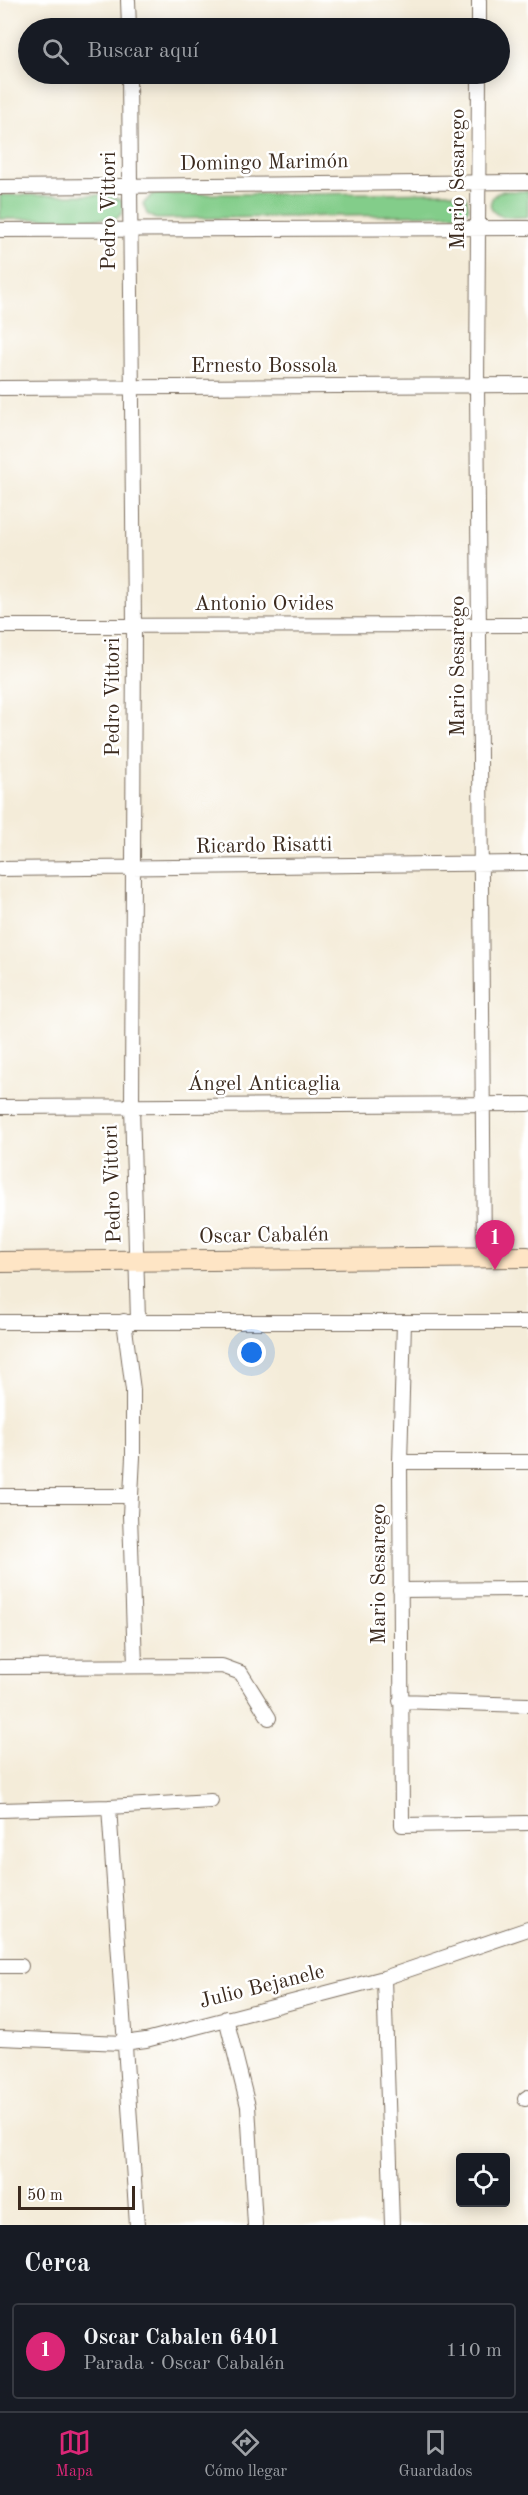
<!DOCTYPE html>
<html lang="es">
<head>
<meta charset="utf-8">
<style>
  :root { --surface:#171b24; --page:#242831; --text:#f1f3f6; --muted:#9ea1a6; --line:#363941; --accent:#db2777 }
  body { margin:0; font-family:"Old Standard TT",serif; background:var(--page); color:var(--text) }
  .controls { position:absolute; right:18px; bottom:18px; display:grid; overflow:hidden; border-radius:6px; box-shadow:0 3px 15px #0003 }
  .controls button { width:54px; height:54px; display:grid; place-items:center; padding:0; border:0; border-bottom:2px solid var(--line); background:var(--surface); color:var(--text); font:30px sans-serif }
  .scale { position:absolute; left:18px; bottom:15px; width:117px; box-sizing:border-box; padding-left:6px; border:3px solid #3b2a1e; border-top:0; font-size:16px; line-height:21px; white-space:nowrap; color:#3b2a1e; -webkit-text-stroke:4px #fff; paint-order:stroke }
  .you { position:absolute; left:252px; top:1353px; width:21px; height:21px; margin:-15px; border:4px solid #fff; border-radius:50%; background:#1a73e8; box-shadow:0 0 0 9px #1a73e833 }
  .badge { display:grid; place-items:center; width:39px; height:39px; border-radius:50%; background:var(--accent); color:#fff; font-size:20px; font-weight:700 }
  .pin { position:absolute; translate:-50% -50px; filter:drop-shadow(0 2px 3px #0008) }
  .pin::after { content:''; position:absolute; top:32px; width:21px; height:18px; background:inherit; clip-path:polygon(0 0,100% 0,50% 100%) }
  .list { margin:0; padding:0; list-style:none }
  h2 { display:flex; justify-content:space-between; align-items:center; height:78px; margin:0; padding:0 24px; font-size:26px }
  h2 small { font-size:20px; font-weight:400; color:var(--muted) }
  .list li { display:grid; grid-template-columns:39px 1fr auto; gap:18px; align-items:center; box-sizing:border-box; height:96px; margin:0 12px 12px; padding:0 12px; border:2px solid var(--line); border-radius:6px }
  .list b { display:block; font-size:22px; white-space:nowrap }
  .list p { margin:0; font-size:20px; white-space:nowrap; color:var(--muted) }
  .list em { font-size:20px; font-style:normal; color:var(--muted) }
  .icon { flex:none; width:33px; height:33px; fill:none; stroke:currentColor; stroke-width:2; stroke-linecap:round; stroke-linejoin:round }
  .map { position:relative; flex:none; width:528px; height:2225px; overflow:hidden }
  .search { position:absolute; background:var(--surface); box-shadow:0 3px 15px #0003; left:18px; right:18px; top:18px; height:66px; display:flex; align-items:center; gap:15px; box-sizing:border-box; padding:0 21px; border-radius:33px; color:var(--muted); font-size:22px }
  .sheet { height:186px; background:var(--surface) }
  nav { display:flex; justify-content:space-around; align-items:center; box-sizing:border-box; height:84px; border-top:2px solid var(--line); background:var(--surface); font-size:16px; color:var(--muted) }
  nav a { display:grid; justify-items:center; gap:3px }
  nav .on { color:var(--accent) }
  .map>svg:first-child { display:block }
</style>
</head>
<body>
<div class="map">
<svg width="528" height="2225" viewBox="0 0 528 2225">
  <rect width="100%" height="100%" fill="#fff"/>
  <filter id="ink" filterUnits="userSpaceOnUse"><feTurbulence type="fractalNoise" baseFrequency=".0167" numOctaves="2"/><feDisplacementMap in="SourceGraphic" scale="12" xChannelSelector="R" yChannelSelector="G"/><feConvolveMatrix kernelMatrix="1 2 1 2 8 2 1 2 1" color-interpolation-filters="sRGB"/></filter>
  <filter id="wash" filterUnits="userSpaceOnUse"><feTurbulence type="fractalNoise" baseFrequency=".008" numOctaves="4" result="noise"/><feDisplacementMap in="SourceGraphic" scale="24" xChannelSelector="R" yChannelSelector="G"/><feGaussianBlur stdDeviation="1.35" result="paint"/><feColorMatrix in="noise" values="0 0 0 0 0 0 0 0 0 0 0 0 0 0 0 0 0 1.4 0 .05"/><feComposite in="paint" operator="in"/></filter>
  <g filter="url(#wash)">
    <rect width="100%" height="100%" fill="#f4ecd9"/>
    <path fill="#83cd8a" stroke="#5f7c54" stroke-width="1.5" d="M502 191H528V217C519 217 508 219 499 215 485 209 490 195 502 191Z
      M447 192 466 196 469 208 464 214 156 219 147 214 143 204 153 194H304Z
      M0 195H106L121 200C126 208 123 215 115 219H0Z"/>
  </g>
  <g filter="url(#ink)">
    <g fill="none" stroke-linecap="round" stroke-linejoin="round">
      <defs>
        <path id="street" d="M128 0 129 28
          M479 0V28
          M129 74 134 624 132 1106 138 1321
          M479 74 477 385 484 1257
          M0 187 528 182
          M0 230 528 228
          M0 388 528 385
          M0 626 528 625
          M0 869 528 863
          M0 1107 528 1104
          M124 1321 133 1390V1457L130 1515 135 1665
          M0 1322H528
          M404 1322 400 1462 402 1825 528 1823
          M400 1462H528
          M0 1496H131
          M400 1590 528 1589
          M0 1667 222 1666 241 1673 269 1718
          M400 1701 528 1705
          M109 1807 137 2225
          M0 1810 109 1807 211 1801
          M0 1966H21
          M384 1978 392 2225
          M226 2018 248 2106 255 2225
          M0 2038 123 2043 146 2040 384 1978 528 1929
          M525 2099 528 2097"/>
        <path id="secondary" d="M0 1262 528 1257"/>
      </defs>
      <use href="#street" stroke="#7c6e5f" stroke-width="16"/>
      <use href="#secondary" stroke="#7c6e5f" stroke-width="22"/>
      <use href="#street" stroke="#fff" stroke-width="14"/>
      <use href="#secondary" stroke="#fee5c5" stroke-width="20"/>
    </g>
  </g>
  <g text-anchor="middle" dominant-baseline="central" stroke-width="5" stroke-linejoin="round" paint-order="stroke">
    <g font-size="21" fill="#3b2a1e" stroke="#fff">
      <text transform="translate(264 163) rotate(-1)">Domingo Marimón</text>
      <text transform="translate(458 179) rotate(-90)">Mario Sesarego</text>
      <text transform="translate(109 211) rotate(-90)">Pedro Vittori</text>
      <text x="264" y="366">Ernesto Bossola</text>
      <text x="264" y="604">Antonio Ovides</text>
      <text transform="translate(458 666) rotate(-90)">Mario Sesarego</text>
      <text transform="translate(113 697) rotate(-90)">Pedro Vittori</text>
      <text transform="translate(264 846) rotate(-1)">Ricardo Risatti</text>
      <text x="264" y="1084">Ángel Anticaglia</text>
      <text transform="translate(113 1184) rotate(-92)">Pedro Vittori</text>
      <text transform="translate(264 1236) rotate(-1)">Oscar Cabalén</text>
      <text transform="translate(379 1574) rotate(-90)">Mario Sesarego</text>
      <text transform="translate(262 1987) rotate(-14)">Julio Bejanele</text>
    </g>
  </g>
</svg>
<div class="controls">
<button><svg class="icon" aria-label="locate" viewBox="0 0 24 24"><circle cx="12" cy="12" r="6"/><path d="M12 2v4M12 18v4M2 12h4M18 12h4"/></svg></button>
</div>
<div class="scale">50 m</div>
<div class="you"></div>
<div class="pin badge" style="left:495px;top:1270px">1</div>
<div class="search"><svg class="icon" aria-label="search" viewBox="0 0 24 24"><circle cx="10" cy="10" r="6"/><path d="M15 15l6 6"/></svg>Buscar aquí</div>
</div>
<section class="sheet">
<h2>Cerca<small></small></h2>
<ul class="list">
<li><span class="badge">1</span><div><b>Oscar Cabalen 6401</b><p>Parada · Oscar Cabalén</p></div><em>110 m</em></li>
</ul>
</section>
<nav>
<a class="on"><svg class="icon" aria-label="map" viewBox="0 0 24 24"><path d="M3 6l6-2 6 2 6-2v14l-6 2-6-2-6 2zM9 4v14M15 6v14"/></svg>Mapa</a>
<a><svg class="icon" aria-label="directions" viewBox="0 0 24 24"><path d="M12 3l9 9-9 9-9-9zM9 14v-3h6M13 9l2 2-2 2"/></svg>Cómo llegar</a>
<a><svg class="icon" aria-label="saved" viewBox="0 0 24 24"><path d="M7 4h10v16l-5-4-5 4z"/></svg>Guardados</a>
</nav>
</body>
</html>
